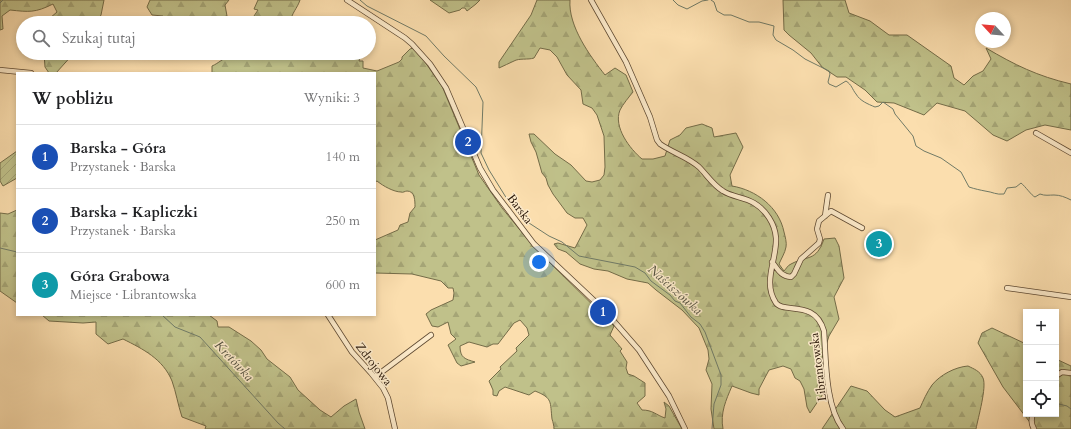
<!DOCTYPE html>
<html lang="pl">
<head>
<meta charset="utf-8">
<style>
  :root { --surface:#fff; --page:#f6f6f6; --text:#202124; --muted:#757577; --line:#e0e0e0; --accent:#111827 }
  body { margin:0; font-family:Cardo,serif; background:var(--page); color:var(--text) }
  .controls { position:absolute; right:12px; bottom:12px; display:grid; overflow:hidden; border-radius:0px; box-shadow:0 2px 6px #0003 }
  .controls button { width:36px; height:36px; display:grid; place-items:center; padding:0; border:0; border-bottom:1px solid var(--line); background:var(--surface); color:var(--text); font:20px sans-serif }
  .compass { position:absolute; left:975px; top:12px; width:36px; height:36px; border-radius:50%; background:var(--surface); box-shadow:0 2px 6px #0003; rotate:296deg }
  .you { position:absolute; left:539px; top:262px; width:14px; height:14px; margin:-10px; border:3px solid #fff; border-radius:50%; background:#1a73e8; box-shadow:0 0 0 6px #1a73e833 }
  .badge { display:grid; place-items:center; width:26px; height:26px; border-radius:50%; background:var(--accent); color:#fff; font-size:13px; font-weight:700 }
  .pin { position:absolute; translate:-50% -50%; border:2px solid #fff; box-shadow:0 1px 4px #0006 }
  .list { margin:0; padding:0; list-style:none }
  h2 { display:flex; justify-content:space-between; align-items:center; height:52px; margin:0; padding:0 16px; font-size:17px }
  h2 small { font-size:13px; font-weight:400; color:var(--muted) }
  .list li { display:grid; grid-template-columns:26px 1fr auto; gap:12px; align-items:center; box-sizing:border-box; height:64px; padding:0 16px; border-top:1px solid var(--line) }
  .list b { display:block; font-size:15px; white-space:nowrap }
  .list p { margin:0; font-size:13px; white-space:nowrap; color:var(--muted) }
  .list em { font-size:13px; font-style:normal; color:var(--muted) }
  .icon { flex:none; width:22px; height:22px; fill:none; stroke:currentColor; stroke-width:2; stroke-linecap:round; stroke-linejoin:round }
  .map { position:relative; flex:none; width:1071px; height:429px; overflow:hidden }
  .search { position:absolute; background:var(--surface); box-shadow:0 2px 6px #0003; left:16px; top:16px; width:360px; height:44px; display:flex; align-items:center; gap:10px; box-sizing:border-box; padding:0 14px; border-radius:22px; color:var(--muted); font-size:15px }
  .panel { position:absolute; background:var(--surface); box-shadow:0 2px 6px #0003; left:16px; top:72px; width:360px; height:244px; border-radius:0px }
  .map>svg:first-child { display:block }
</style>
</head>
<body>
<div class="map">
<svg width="1071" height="429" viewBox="0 0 1071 429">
  <defs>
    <pattern id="forest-firs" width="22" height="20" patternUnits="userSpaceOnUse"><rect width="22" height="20" fill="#c0c18a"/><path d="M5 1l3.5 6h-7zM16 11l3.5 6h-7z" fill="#a5a576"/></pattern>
    <pattern id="garden-furrows" width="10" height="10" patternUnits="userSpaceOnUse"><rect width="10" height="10" fill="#c0c18a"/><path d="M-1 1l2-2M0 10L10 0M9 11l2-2" fill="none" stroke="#a5a576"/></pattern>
  </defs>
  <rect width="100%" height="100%" fill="#fbdeae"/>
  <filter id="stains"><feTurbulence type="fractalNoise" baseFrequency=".005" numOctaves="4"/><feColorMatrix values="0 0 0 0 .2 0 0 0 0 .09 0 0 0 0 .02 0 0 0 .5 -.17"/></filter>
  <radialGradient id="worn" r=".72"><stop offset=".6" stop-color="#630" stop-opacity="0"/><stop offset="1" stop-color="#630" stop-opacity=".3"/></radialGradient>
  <path fill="url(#forest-firs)" stroke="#746c48" d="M0 0H104L101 15 96 23H53L50 18 57 12 53 4C35 13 29 12 10 10L2 16 3 29 0 30Z
    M150 0H229L225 5 227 16 211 19 201 23H160L163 16 152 15 147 7Z
    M258 0H300C297 9 292 12 290 23H251L254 16 258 10 254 9Z
    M430 0H480L476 4 467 11 465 8H462L460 10 449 13Z
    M537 0H570C568 26 590 56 605 75L615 68 626 75 633 92C629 97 623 104 620 110 613 127 630 149 642 159H653L665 156 670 140 680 135 686 128 702 124 712 128 714 137 736 133 743 147 730 175 732 186C756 190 779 207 784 232 785 236 787 243 786 247 785 253 781 259 779 264L784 271C786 269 788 265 791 264 808 255 816 262 824 239L835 238 839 246 844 278 834 297 839 319 829 336 822 358 825 391 810 413 807 407 804 389 800 381 795 378 791 369 783 366 769 370 759 389V395L751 393 732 386C726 400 720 413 723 429H714L711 409 712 384 706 370 709 359 708 350 699 328 682 310 656 290 648 283 627 279 608 271 594 269 580 264 566 252 558 249 554 244 558 243 575 248 587 225 583 218H575L567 213 553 194 548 185 546 178 542 173 536 152 531 142 529 134H534L555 154 571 165 586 181 592 182 600 180 604 175 605 167 604 136 597 115 592 108 583 104 581 90 567 75 557 57 550 50 540 48 534 58C528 60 519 58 514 61 509 63 504 66 499 68V62L531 15Z
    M783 0H845L849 13 870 21 889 35H907L951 66 954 78 964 85 973 76 983 71 991 59 986 48C1015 65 1037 76 1071 84V130L1045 125 1026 130 1007 141 993 135 965 111 937 103 924 115 894 103 877 102 865 90 846 77H837L822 67 811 53 789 35 784 30Z
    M413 48 422 58 442 86 479 175 502 208 534 247 614 326 610 335 622 349 620 351 627 362 626 368 628 374 634 376 645 383V396L637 403 642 410C653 410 656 415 665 418L666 409 664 402 669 406 682 429H554C554 426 553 422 552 419 550 402 553 398 535 391L529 395 505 387 499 391 497 396 493 395V390L489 381 501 369 500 367 517 351 516 348 529 335 527 328 520 320 514 323 498 344H493L487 347 469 342 460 346C460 358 465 359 475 362L461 366 457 363 448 345 456 339 451 334 448 322 438 327 432 326 426 314 431 310 453 300 454 293 453 288H448L441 281 412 274 375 273V240L398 230 400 225 408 222 410 213 415 207C415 201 415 191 407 191 405 191 403 193 401 192 394 192 383 186 377 181L375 182V73H212V66C219 63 223 58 229 57L227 53H359L360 57 359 61H363V68L377 71 399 62 402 59V57L410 49Z
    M44 53H74L56 73H49L45 67Z
    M17 210V303L0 291V213L8 214Z
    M42 315H209L217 321 218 327H229L251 341 261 350 267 359 290 377 298 390 320 410 331 417 344 406 356 399 359 412 365 429H205L206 426 182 417C178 405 176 392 172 381 163 359 143 349 123 339L108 344 96 334V322L83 323 49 321Z
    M992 328 1026 344V414H1056V359L1071 366V429H1035L1003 387 978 343 982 333Z
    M968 366C974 369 980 371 983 378 987 387 978 418 976 429H822L851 386 867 391 885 410 895 417 920 408C923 401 927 392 932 385 940 375 955 367 968 366Z"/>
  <path fill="url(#garden-furrows)" stroke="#746c48" d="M17 151V178L3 186 0 181V163Z"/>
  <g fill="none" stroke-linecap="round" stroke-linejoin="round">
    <path stroke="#707a66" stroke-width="1" d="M360 0 367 6 426 36 444 56 476 87 483 102 481 153 489 170 507 199 529 223 549 236 562 242 579 256 635 267 645 273 651 281 670 295 675 301 680 303 691 317 700 324 705 332 721 375V385L714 404 712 429
      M673 0 678 5 687 9 702 1 708 0
      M711 0 714 2 717 11 724 15H731L749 22H759L774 26 773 35 776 40 793 50 805 59 829 71 830 74 828 82 829 84 836 87 846 81C852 85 852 89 856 94 860 101 868 104 875 107L879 106 883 102 893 109 895 114 913 136 916 146 924 151 941 158 961 172 969 187C975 189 980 190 985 191 993 192 996 195 1004 194L1007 188 1016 187 1021 183C1025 186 1032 196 1035 197L1040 194C1045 196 1049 195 1054 195 1060 195 1065 197 1071 200
      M0 3 3 0
      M0 248 17 252
      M162 315 175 327 200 337 278 423 285 429
      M1059 404 1067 406 1071 409"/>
    <defs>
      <path id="minor" d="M347 0 405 38 412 44 430 64 446 88 480 168 493 190 534 244 604 310 639 350 669 396 685 429
        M591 0 626 62 650 117 657 140 660 144C673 153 688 157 699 167 707 175 713 185 723 191 732 197 744 197 754 203 766 210 775 224 776 238 777 260 762 282 776 303 784 314 815 299 824 331 826 359 825 406 843 429
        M0 70 31 73
        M1036 133 1071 153
        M825 216 828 195
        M772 262C778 269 780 276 791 277L794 274 801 259 819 243 820 239 817 229 819 221 831 211 862 228
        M1007 288 1071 297
        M328 315 352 352 371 373 383 388 388 398 395 429
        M1056 376 1062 372 1071 373
        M375 377 431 335
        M1033 414C1031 419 1031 424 1034 429"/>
    </defs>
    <use href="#minor" stroke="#5d4831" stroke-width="6"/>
    <use href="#minor" stroke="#fceaca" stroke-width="4.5"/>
  </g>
  <g text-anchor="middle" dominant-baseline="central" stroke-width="3" stroke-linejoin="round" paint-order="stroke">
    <g font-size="12" fill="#281607" stroke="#fceaca">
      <text transform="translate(520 209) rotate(53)">Barska</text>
      <text transform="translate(374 364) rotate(52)">Zdrojowa</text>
      <text transform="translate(818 367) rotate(-97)">Librantowska</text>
    </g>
    <g font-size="13" font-style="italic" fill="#52503e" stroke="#fceaca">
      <text transform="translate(675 290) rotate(42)">Naściszówka</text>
      <text transform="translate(234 361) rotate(47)">Kretówka</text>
    </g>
  </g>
  <rect width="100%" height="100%" filter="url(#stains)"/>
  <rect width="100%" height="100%" fill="url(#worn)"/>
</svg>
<div class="controls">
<button>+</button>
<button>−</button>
<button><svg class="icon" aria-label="locate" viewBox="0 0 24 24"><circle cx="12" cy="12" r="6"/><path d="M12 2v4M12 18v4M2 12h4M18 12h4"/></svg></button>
</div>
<svg class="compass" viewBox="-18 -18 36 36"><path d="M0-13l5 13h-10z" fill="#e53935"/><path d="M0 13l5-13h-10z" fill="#757577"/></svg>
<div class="you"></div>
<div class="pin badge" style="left:603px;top:312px;background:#1a4fb4">1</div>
<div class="pin badge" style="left:468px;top:142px;background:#1a4fb4">2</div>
<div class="pin badge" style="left:879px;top:244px;background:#0f9aa8">3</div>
<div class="search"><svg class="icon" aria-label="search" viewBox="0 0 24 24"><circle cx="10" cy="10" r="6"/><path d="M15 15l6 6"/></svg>Szukaj tutaj</div>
<section class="panel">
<h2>W pobliżu<small>Wyniki: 3</small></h2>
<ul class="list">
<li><span class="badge" style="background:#1a4fb4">1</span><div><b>Barska - Góra</b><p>Przystanek · Barska</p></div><em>140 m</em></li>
<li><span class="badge" style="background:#1a4fb4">2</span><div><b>Barska - Kapliczki</b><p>Przystanek · Barska</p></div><em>250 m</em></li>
<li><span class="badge" style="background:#0f9aa8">3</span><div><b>Góra Grabowa</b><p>Miejsce · Librantowska</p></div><em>600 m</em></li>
</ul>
</section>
</div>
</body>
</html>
